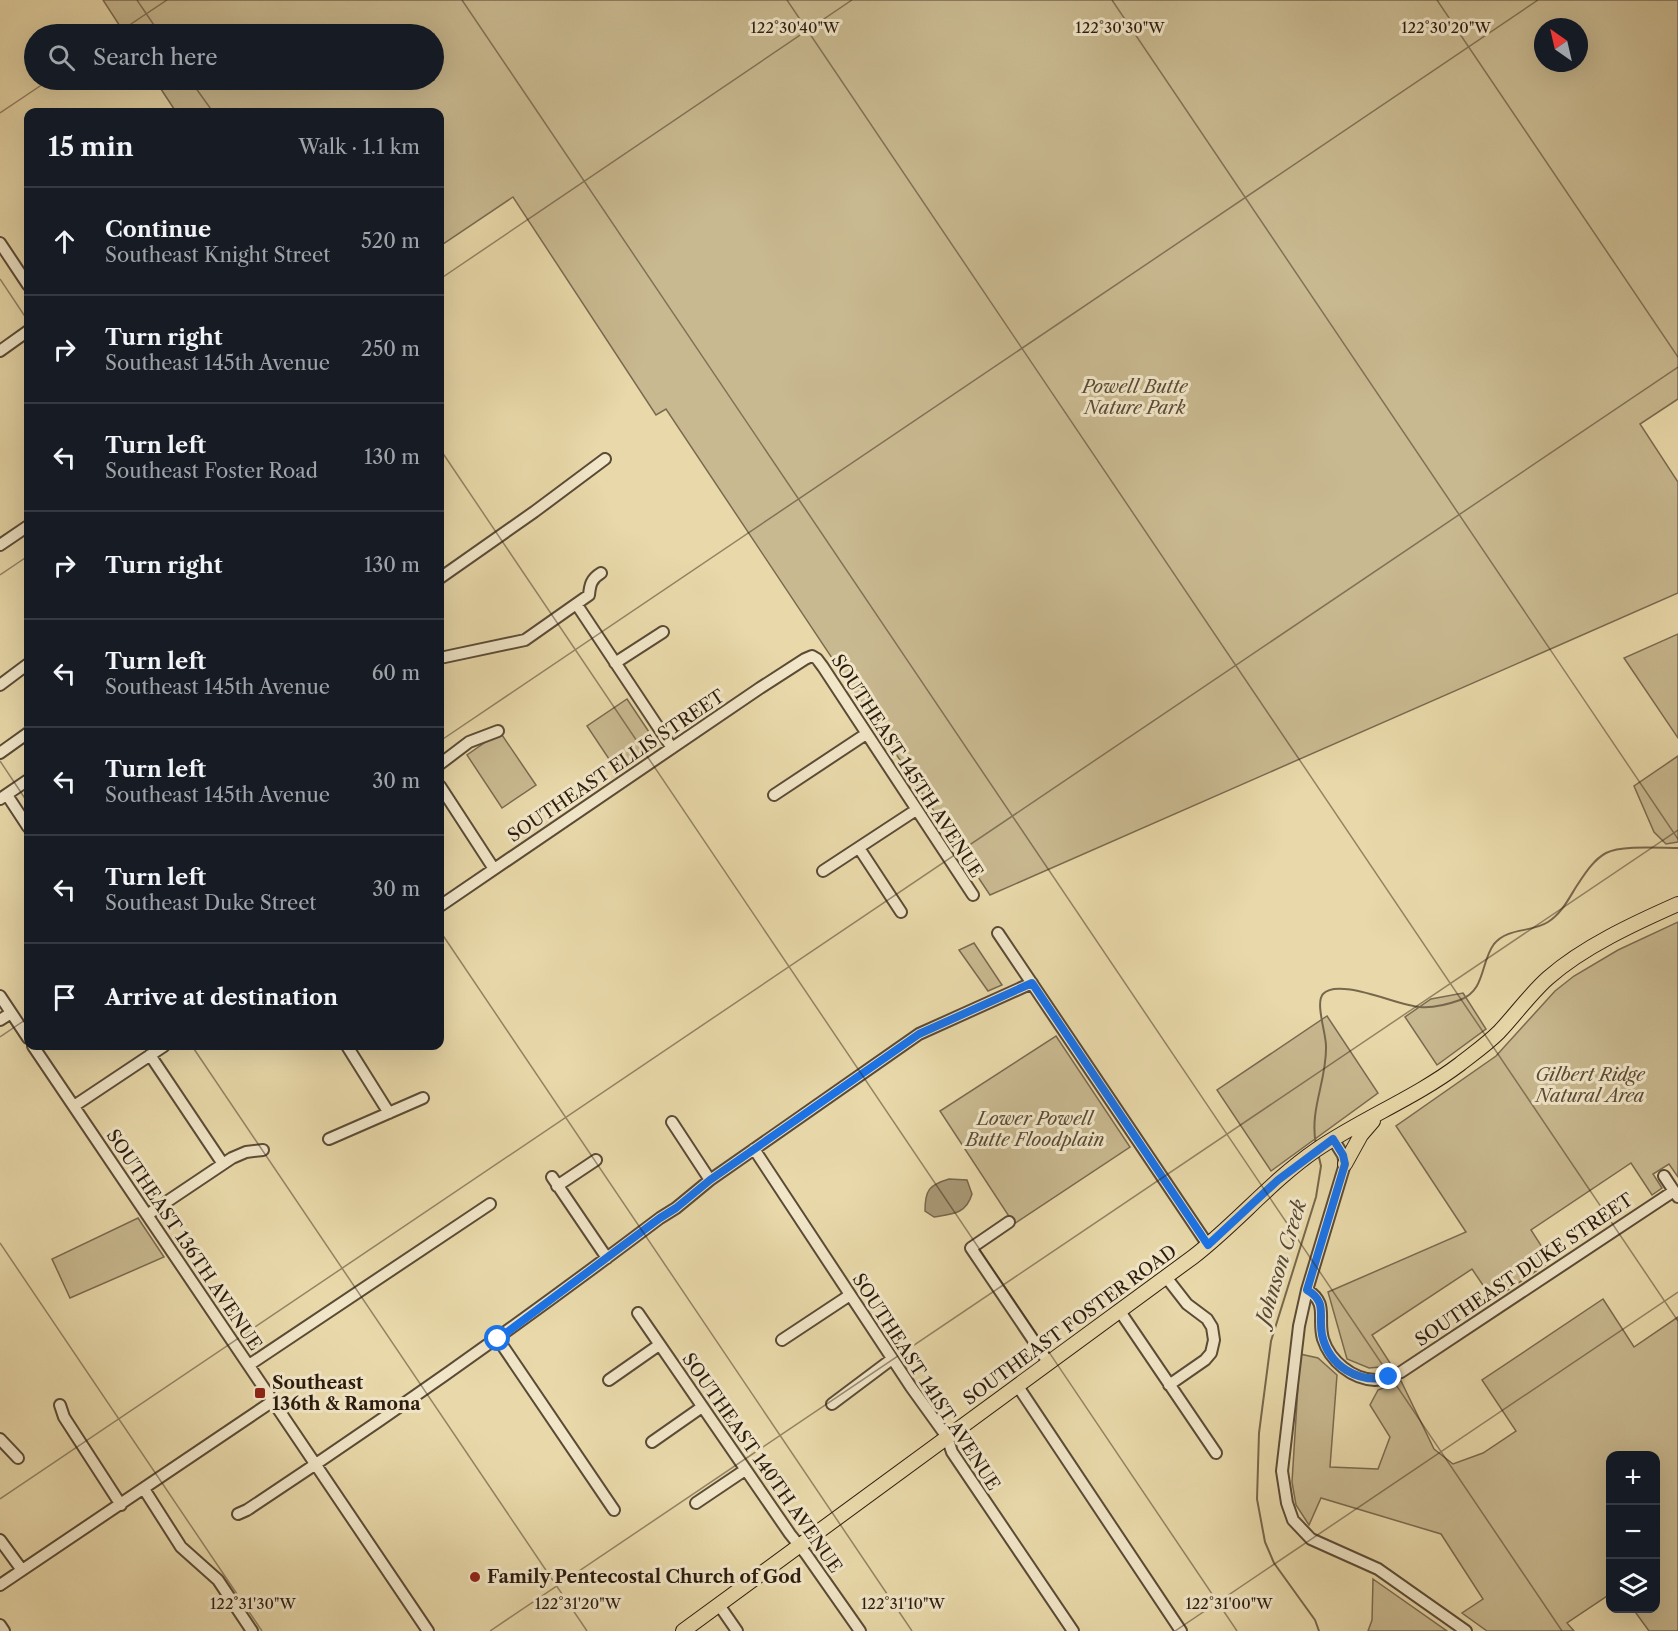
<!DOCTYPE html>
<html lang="en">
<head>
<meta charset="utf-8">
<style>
  :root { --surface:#171b24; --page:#242831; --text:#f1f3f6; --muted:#9ea1a6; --line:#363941 }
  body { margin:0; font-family:"Libre Caslon Text",serif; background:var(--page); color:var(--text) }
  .controls { position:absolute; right:18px; bottom:18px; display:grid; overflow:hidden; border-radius:12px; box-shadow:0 6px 24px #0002 }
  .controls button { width:54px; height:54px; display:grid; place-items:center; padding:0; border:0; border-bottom:2px solid var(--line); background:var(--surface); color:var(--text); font:30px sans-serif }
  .compass { position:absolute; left:1534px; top:18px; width:54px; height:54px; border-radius:50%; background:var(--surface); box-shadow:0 6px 24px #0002; rotate:326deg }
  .stop { position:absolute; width:18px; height:18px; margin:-14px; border:4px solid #1a73e8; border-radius:50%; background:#fff }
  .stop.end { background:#1a73e8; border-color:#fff; box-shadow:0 2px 6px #0008 }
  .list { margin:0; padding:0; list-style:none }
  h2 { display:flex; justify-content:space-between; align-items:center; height:78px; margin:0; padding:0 24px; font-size:26px }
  h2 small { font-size:20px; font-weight:400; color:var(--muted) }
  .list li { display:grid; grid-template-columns:39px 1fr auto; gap:18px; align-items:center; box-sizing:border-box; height:108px; padding:0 24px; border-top:2px solid var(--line) }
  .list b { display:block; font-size:22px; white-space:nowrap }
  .list p { margin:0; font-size:20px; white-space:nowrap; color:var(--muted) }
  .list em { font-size:20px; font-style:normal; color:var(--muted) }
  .icon { flex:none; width:33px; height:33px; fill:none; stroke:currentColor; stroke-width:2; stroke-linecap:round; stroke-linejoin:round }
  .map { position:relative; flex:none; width:1678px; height:1631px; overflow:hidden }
  .search { position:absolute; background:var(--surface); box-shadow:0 6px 24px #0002; left:24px; top:24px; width:420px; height:66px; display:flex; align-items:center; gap:15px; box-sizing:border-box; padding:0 21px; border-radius:33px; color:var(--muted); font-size:22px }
  .panel { position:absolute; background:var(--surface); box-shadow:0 6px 24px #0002; left:24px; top:108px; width:420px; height:942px; border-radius:12px }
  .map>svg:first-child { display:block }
</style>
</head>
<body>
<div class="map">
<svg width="1678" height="1631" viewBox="0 0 1678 1631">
  <rect width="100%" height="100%" fill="#e9d9aa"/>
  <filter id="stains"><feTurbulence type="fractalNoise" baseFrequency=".00333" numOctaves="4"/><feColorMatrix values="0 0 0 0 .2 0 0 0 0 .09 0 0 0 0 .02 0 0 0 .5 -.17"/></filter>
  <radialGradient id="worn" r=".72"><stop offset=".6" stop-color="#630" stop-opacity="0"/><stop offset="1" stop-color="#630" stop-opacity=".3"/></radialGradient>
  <path fill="#c9b990" stroke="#7a6a50" stroke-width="1.5" fill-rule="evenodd" d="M103 0H1678V399L1640 424 1678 482V593L990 895 666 409 656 415 513 197 440 246V112H176L155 80H434V34H125ZM1543 27H1579V63H1543Z
    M1678 634V738L1624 658Z
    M627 699 655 741 654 746 617 771 587 726Z
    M500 732 536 785 502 808 467 755Z
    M1678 756V842L1666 844 1654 832 1634 786Z
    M1678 922V1177L1669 1164 1653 1174 1662 1188 1652 1195 1631 1163 1531 1230 1551 1261 1493 1300 1472 1269 1372 1335 1392 1366 1369 1368 1347 1359 1328 1292 1466 1232 1396 1126 1496 1056 1555 991 1574 976 1618 950Z
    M974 943 1002 985 988 991 959 950Z
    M1463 993 1486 1029 1437 1065 1405 1017 1431 999Z
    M1327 1016 1378 1093 1271 1171 1217 1090Z
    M1056 1036 1130 1147 1014 1224 940 1111Z
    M138 1218 164 1257 70 1298 52 1259Z
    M1603 1299 1634 1347 1678 1317V1631H1649L1633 1609 1656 1608V1456H1610V1594L1567 1623 1574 1631H1487L1462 1613 1483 1599 1441 1534 1321 1498 1309 1525 1296 1505 1292 1482 1300 1354 1318 1358 1337 1375 1330 1467 1378 1469 1390 1437 1370 1405 1378 1390 1401 1381 1434 1449 1453 1464 1483 1453 1516 1431 1482 1380Z
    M1373 1579 1447 1631H1368L1372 1620Z"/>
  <path fill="#a99975" stroke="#77674c" stroke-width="1.5" d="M949 1179 967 1180 972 1194C966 1214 953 1214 934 1217L925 1211C925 1190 929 1185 949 1179Z"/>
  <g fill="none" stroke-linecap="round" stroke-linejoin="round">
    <path stroke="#77674c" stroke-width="2" d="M1316 1145C1309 1109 1327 1081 1326 1046 1326 1033 1315 1003 1323 994 1338 977 1399 1006 1420 1007 1432 1008 1449 1004 1460 1000 1486 990 1480 963 1494 944 1508 927 1531 933 1548 922 1561 914 1568 900 1576 887 1584 875 1593 860 1606 853 1621 845 1660 848 1678 848
      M1318 1153 1321 1166 1316 1197 1271 1341 1259 1433 1257 1499 1265 1542 1274 1563 1315 1620 1319 1631"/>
    <defs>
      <path id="minor" d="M0 243 28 285
        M0 351 28 331
        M0 545 28 526
        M440 578 534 512 605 459
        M577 605 672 748
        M440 658 525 640 589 595C590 585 591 579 601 573
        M615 663 663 632
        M0 685 28 664
        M0 753 28 733
        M440 764 469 742 498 731
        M440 786 494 869
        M7 795 28 827
        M774 795 866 734
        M0 799 28 780
        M859 848 901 912
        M823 871 916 810
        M440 906 760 688 805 659 812 656 817 659 823 667 973 895
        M998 933 1208 1245
        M0 996 28 1038
        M0 1020 11 1013
        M33 1046 428 1631
        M347 1046 389 1113
        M150 1055 223 1164
        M74 1106 164 1046
        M672 1122 710 1180
        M329 1139 423 1098
        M1333 1139 1343 1155 1345 1164 1307 1290 1299 1326 1282 1471 1287 1503 1293 1520 1311 1539 1378 1569 1466 1631
        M754 1149 911 1387 947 1437 952 1452 1073 1631
        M1664 1176 1678 1197
        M552 1177 607 1258
        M557 1186 596 1160
        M147 1215 232 1158 246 1152 263 1150
        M1009 1222 971 1248 1048 1362
        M1166 1277 1187 1304 1207 1319 1212 1327 1214 1340 1211 1353 1205 1360 1169 1385
        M1307 1290C1329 1303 1317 1318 1323 1339 1330 1361 1352 1379 1375 1380 1384 1380 1393 1375 1401 1372L1674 1191
        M1119 1310 1216 1453
        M638 1313 790 1534 806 1554 860 1631
        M498 1339 614 1510
        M782 1340 850 1295
        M249 1365 490 1204
        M609 1380 659 1345
        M1017 1385 1181 1631
        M832 1404 892 1359
        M60 1405 64 1417 121 1505
        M0 1439 18 1458
        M652 1442 702 1407
        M144 1489 181 1547 218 1580 252 1631
        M696 1503 745 1470
        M238 1514 247 1510C388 1417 525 1320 660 1218L676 1208 710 1180 919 1034 1032 983
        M0 1540 22 1570
        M0 1585 273 1401
        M719 1605 737 1631
        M0 1625 4 1631"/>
      <path id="major" d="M1345 1164 1361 1135 1373 1121
        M683 1631 1193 1257C1236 1224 1271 1181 1316 1150 1363 1118 1415 1098 1460 1064 1474 1053 1487 1044 1499 1032 1516 1014 1530 994 1548 978 1583 947 1635 923 1678 904"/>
    </defs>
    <use href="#minor" stroke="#5b4b36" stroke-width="14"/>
    <use href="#major" stroke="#2c1c0f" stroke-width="16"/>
    <use href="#minor" stroke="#f1e6c8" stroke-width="10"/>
    <use href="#major" stroke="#e9d9aa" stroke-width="14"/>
  </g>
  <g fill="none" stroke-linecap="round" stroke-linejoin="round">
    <path stroke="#1a73e8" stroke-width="8" d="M498 1339 660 1218 676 1208 710 1180 919 1034 1032 983 1208 1245 1278 1180 1333 1139 1343 1155 1345 1164 1307 1290C1328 1302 1318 1315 1322 1335 1329 1366 1358 1384 1389 1377"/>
  </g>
  <path fill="none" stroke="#2c1c0f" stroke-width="1.5" stroke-opacity="0.45" d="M137 0 160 34M462 0 1562 1631M787 0 1678 1321M1112 0 1678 839M1437 0 1678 357M116 34 167 0M190 80 213 112M0 113 49 80M0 279 28 321M440 279 852 0M440 449 1237 1631M0 575 28 556M440 741 1538 0M0 761 28 803M440 931 912 1631M0 1037 28 1018M192 1046 587 1631M0 1243 262 1631M0 1499 1678 367M490 1631 1678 830M1175 1631 1678 1292"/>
  <g fill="#8f2418" stroke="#f1e6c8" stroke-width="2">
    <rect x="254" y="1387" width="12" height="12" rx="3"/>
    <circle cx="475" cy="1577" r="6"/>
  </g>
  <g text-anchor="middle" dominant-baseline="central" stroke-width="6" stroke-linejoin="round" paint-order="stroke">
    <g font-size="18" font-style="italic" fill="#5b4b36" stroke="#f1e6c8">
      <text x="1135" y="387">Powell Butte<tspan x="1135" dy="21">Nature Park</tspan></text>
      <text x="1590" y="1075">Gilbert Ridge<tspan x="1590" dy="21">Natural Area</tspan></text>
      <text x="1035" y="1119">Lower Powell<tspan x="1035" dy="21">Butte Floodplain</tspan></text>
    </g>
    <g font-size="18" fill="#2c1c0f" stroke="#f1e6c8">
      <text transform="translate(616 766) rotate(-34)">SOUTHEAST ELLIS STREET</text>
      <text transform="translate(907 766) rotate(57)">SOUTHEAST 145TH AVENUE</text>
      <text transform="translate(184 1240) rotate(56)">SOUTHEAST 136TH AVENUE</text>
      <text transform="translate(1524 1270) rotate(-34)">SOUTHEAST DUKE STREET</text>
      <text transform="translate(1070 1325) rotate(-36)">SOUTHEAST FOSTER ROAD</text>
      <text transform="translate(926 1382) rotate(57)">SOUTHEAST 141ST AVENUE</text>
      <text transform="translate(762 1463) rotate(55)">SOUTHEAST 140TH AVENUE</text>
    </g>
    <g font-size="18" font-weight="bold" fill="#2c1c0f" stroke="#f1e6c8" text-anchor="start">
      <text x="272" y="1383">Southeast<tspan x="272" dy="21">136th &amp; Ramona</tspan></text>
      <text x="487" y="1577">Family Pentecostal Church of God</text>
    </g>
    <g font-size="20" font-style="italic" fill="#584833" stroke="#f1e6c8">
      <text transform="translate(1281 1262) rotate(-73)">Johnson Creek</text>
    </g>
  </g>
  <g font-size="15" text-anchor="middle" fill="#2c1c0f" stroke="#f1e6c8" stroke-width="6" stroke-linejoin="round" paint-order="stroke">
    <text x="795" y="33">122°30'40"W</text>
    <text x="1120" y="33">122°30'30"W</text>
    <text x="1446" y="33">122°30'20"W</text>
    <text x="253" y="1609">122°31'30"W</text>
    <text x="578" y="1609">122°31'20"W</text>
    <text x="903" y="1609">122°31'10"W</text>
    <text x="1229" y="1609">122°31'00"W</text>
  </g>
  <rect width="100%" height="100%" filter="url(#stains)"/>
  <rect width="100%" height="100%" fill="url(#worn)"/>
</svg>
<div class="controls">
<button>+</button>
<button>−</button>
<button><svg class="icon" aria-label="layers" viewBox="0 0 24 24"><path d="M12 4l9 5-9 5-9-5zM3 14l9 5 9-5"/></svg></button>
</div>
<svg class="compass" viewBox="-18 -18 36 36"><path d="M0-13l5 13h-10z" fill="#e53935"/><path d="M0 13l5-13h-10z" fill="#9ea1a6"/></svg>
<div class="stop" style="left:498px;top:1339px"></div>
<div class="stop end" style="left:1389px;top:1377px"></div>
<div class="search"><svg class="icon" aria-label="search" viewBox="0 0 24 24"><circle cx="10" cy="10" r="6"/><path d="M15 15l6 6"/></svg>Search here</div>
<section class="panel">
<h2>15 min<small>Walk · 1.1 km</small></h2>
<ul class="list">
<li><svg class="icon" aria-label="ahead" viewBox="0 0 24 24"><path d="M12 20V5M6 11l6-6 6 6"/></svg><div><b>Continue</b><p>Southeast Knight Street</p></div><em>520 m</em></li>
<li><svg class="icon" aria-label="right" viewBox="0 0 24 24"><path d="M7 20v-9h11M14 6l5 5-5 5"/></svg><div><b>Turn right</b><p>Southeast 145th Avenue</p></div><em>250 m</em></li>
<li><svg class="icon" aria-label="left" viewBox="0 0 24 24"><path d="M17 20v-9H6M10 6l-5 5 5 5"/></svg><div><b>Turn left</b><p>Southeast Foster Road</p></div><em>130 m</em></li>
<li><svg class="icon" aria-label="right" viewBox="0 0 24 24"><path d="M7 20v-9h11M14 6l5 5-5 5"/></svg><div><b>Turn right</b></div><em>130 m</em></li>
<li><svg class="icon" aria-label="left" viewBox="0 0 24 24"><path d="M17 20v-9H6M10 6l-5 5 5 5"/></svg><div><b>Turn left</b><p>Southeast 145th Avenue</p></div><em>60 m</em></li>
<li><svg class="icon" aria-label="left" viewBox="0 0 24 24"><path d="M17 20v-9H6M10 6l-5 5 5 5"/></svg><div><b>Turn left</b><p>Southeast 145th Avenue</p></div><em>30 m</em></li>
<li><svg class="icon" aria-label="left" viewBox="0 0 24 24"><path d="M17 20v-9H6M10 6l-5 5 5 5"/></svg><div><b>Turn left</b><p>Southeast Duke Street</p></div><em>30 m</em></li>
<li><svg class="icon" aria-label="arrive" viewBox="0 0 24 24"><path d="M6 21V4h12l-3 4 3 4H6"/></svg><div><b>Arrive at destination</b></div></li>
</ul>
</section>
</div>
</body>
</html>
